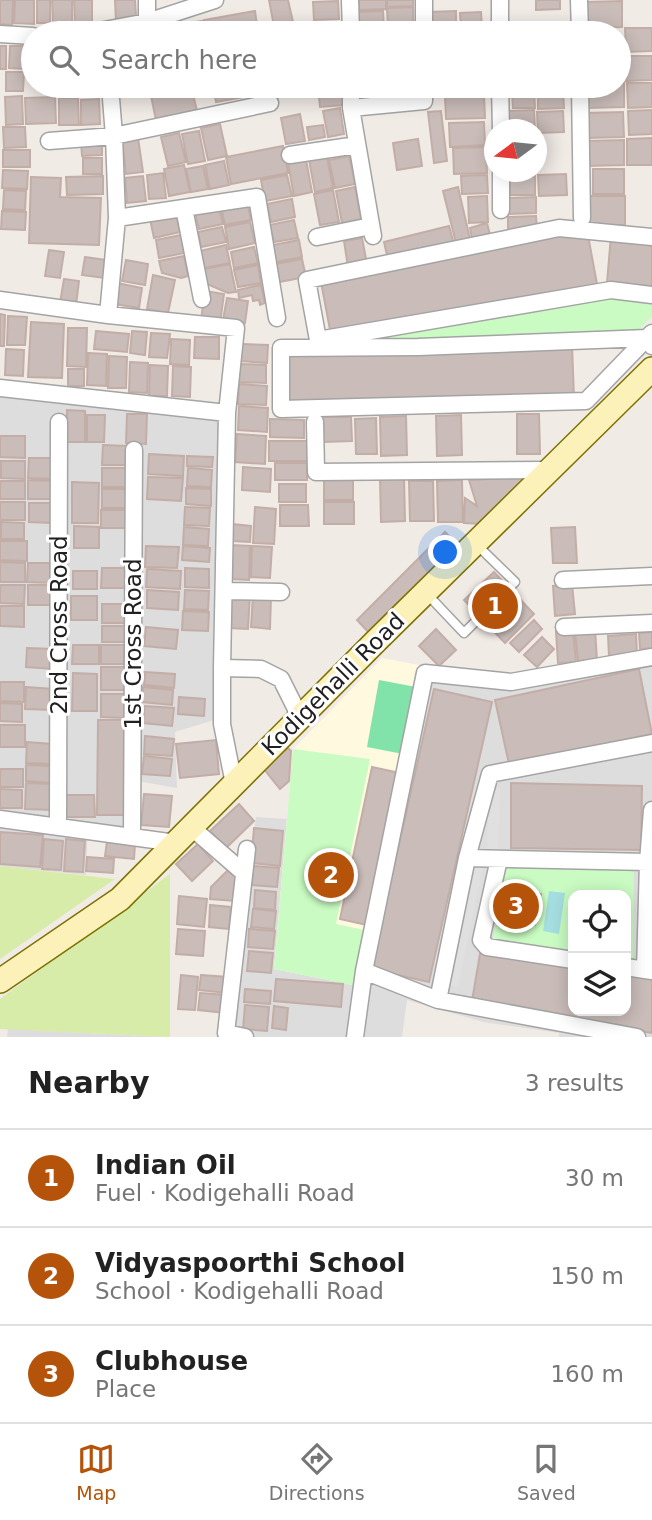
<!DOCTYPE html>
<html lang="en">
<head>
<meta charset="utf-8">
<style>
  :root { --surface:#fff; --page:#f2f2f2; --text:#222; --muted:#767676; --line:#e0e0e0; --accent:#b45309 }
  body { margin:0; font-family:"DejaVu Sans",sans-serif; background:var(--page); color:var(--text) }
  .controls { position:absolute; right:21px; bottom:21px; display:grid; overflow:hidden; border-radius:14px; box-shadow:0 4px 18px #0003 }
  .controls button { width:63px; height:63px; display:grid; place-items:center; padding:0; border:0; border-bottom:2px solid var(--line); background:var(--surface); color:var(--text); font:35px sans-serif }
  .compass { position:absolute; left:484px; top:119px; width:63px; height:63px; border-radius:50%; background:var(--surface); box-shadow:0 4px 18px #0003; rotate:255deg }
  .you { position:absolute; left:446px; top:553px; width:24px; height:24px; margin:-18px; border:5px solid #fff; border-radius:50%; background:#1a73e8; box-shadow:0 0 0 10px #1a73e833 }
  .badge { display:grid; place-items:center; width:46px; height:46px; border-radius:50%; background:var(--accent); color:#fff; font-size:23px; font-weight:700 }
  .pin { position:absolute; translate:-50% -50%; border:4px solid #fff; box-shadow:0 2px 7px #0006 }
  .list { margin:0; padding:0; list-style:none }
  h2 { display:flex; justify-content:space-between; align-items:center; height:91px; margin:0; padding:0 28px; font-size:30px }
  h2 small { font-size:23px; font-weight:400; color:var(--muted) }
  .list li { display:grid; grid-template-columns:46px 1fr auto; gap:21px; align-items:center; box-sizing:border-box; height:98px; padding:0 28px; border-top:2px solid var(--line) }
  .list b { display:block; font-size:26px; white-space:nowrap }
  .list p { margin:0; font-size:23px; white-space:nowrap; color:var(--muted) }
  .list em { font-size:23px; font-style:normal; color:var(--muted) }
  .icon { flex:none; width:38px; height:38px; fill:none; stroke:currentColor; stroke-width:2; stroke-linecap:round; stroke-linejoin:round }
  .map { position:relative; flex:none; width:652px; height:1037px; overflow:hidden }
  .search { position:absolute; background:var(--surface); box-shadow:0 4px 18px #0003; left:21px; right:21px; top:21px; height:77px; display:flex; align-items:center; gap:18px; box-sizing:border-box; padding:0 24px; border-radius:38px; color:var(--muted); font-size:26px }
  .sheet { height:385px; background:var(--surface) }
  nav { display:flex; justify-content:space-around; align-items:center; box-sizing:border-box; height:98px; border-top:2px solid var(--line); background:var(--surface); font-size:19px; color:var(--muted) }
  nav a { display:grid; justify-items:center; gap:4px }
  nav .on { color:var(--accent) }
  .map>svg:first-child { display:block }
</style>
</head>
<body>
<div class="map">
<svg width="652" height="1037" viewBox="0 0 652 1037">
  <rect width="100%" height="100%" fill="#f1ebe6"/>
  <path fill="#dedddd" fill-rule="evenodd" d="M0 392 222 417 214 720 175 732 177 788 137 781 136 830 88 824 86 875 0 866Z
    M652 652V1037H559V1033L483 1022 407 1000 402 1037H225L256 817 287 819 274 969 424 666 508 678ZM573 895H626V1011H573Z
    M8 1029 167 1037H7Z"/>
  <path fill="#fff9e0" d="M382 658 424 666 358 986 274 969 293 749Z"/>
  <path fill="#d8ecaa" d="M0 866 115 879 0 959Z
    M170 874V1037L0 1029V999Z"/>
  <path fill="#c9fbc2" d="M611 294 652 302V316L634 335 317 343Z
    M293 749 370 759 336 924 369 931 358 986 274 969Z
    M504 866H634L633 963 626 961V895H573V952L493 939Z"/>
  <path fill="#81e2aa" d="M379 680 416 687 403 754 367 747Z"/>
  <path fill="#e0e0e0" d="M489 788H500L498 851H487Z
    M472 864 483 867 458 987 447 985Z"/>
  <path fill="#a5dee0" d="M549 891 565 893 559 934 543 931Z"/>
  <path fill="#c9bcb9" stroke="#c3aea7" stroke-width="2" d="M0 0H13L12 25 0 24Z
    M15 0H34V24L14 23Z
    M37 0H50V23H37Z
    M52 0H72V24L53 25Z
    M74 0H92V25H75Z
    M115 0H135L136 16 116 22Z
    M269 0H288L293 22 274 26Z
    M359 0H386V9L359 10Z
    M387 0H413V6L387 7Z
    M536 0H560V9L536 10Z
    M338 1 339 19 314 20 313 2Z
    M622 1V27L586 28 585 2Z
    M413 7V27L388 28 387 8Z
    M255 11 258 33H206L204 20Z
    M383 11 384 29 359 31 358 12Z
    M456 11V28L430 29 429 12Z
    M481 12 482 29H461L460 13Z
    M202 21 204 33H180L178 25Z
    M338 22 339 33H314L313 23Z
    M625 28H652V51L626 52Z
    M28 43H33V77H27Z
    M0 46H6V69H0Z
    M10 46H26L25 69 9 68Z
    M626 56H652V80L626 81Z
    M6 72H24L23 91H6Z
    M619 82H624V107L586 108V86H619Z
    M627 83H652V107L628 108Z
    M122 86H155L156 89 124 96Z
    M171 86H191L197 111 156 120 150 91Z
    M213 86H265L266 93 216 102Z
    M342 86 344 105 320 107 318 87Z
    M361 86H386L387 97 361 98Z
    M389 86H412V91L389 92Z
    M431 86H470L471 90 432 92Z
    M563 89 564 108 538 109V90Z
    M534 91 535 108H513L512 92Z
    M484 95 485 118 446 119 445 96Z
    M22 96 23 124 6 125 5 97Z
    M55 97 56 123 26 124 25 98Z
    M59 98H78L79 125H59Z
    M99 99 100 124 81 125V100Z
    M340 108 344 134 328 137 323 111Z
    M534 110 535 130H509L508 111Z
    M652 110V134L629 135 628 111Z
    M441 111 447 161 434 163 428 112Z
    M563 111 564 132 538 133 537 112Z
    M623 112 624 137 586 138 585 113Z
    M300 114 305 141 286 144 281 118Z
    M484 122 485 145 450 147 449 123Z
    M220 124 227 156 208 160 201 128Z
    M323 125 325 137 309 140 307 127Z
    M3 127H25L26 147 4 148Z
    M199 131 205 161 188 164 182 134Z
    M179 133 186 162 168 166 161 137Z
    M138 138 143 172 126 174 122 140Z
    M652 138V165H627V139Z
    M418 139 422 166 397 170 393 143Z
    M624 140V165L586 166 585 141Z
    M81 142H102V155L82 156Z
    M283 146 288 173 231 184 226 157Z
    M486 147 487 173 454 174 453 148Z
    M3 150H30V167H3Z
    M349 156 355 184 335 188 329 160Z
    M327 157 333 188 315 192 309 160Z
    M83 158H102V174H83Z
    M306 160 312 192 294 196 288 163Z
    M224 161 229 185 210 189 205 165Z
    M184 165 190 192 169 196 164 169Z
    M203 166 208 189 191 192 186 169Z
    M593 169H624V194H593Z
    M3 170 28 171 27 189 2 188Z
    M163 173 166 198 149 199 147 175Z
    M566 174 567 195 539 196 538 175Z
    M287 175 292 196 265 201 261 180Z
    M487 175 488 193 462 194 461 176Z
    M103 176V194L67 195 66 177Z
    M143 176 146 201 127 203 125 178Z
    M535 176V195H510V177Z
    M31 177 61 178 60 197 101 198 99 245 29 243Z
    M355 187 361 219 342 223 336 191Z
    M458 187 470 239 456 243 443 191Z
    M4 190 26 191 25 210 3 209Z
    M333 190 339 222 320 225 314 194Z
    M487 196 488 222 469 223 468 197Z
    M590 196H625V225H590Z
    M536 197V213L509 214V198Z
    M292 199 295 217 271 222 267 204Z
    M247 201 251 220 225 225 221 207Z
    M219 208 223 224 199 229 195 213Z
    M2 211 26 212 25 230 1 229Z
    M176 214 180 232 154 238 150 219Z
    M536 216 537 229 508 230V217Z
    M294 220 298 238 274 242 270 225Z
    M250 222 255 243 229 249 225 227Z
    M487 223 491 239 473 243 470 228Z
    M449 226 454 244 388 260 384 242Z
    M222 227 226 242 201 247 198 232Z
    M587 230 597 284 331 335 321 282Z
    M181 235 184 253 159 258 156 240Z
    M611 235 652 238V287L607 283Z
    M362 238 367 264 348 267 344 241Z
    M299 240 302 257 276 262 273 245Z
    M226 245 230 263 204 268 200 251Z
    M254 247 258 263 234 268 231 252Z
    M49 250 64 252 60 278 45 276Z
    M184 256 188 276 181 278 162 273 159 261Z
    M85 257 107 260 104 278 82 275Z
    M302 259 306 277 279 282 276 264Z
    M126 260 148 264 145 285 122 281Z
    M230 264 236 292 228 293 207 284 204 269Z
    M258 265 261 283 238 287 234 270Z
    M153 275 175 280 168 313 147 309Z
    M64 279 79 281 76 305 60 303Z
    M117 283 142 288 139 308 114 304Z
    M261 285 265 303 260 305 259 300 253 301 252 295 239 298 238 290Z
    M205 291 224 294 220 323 201 320Z
    M227 298 248 301 245 323 223 320Z
    M0 314 5 315 4 346H0Z
    M8 316 27 317 25 345H7Z
    M31 322 64 324 62 378 28 377Z
    M68 328H87L86 367 67 366Z
    M96 331 129 334 127 352 94 349Z
    M132 331 147 332 145 355 130 353Z
    M151 333 170 334 167 358 149 357Z
    M195 337H219V359L194 358Z
    M171 339 190 340 189 365 170 364Z
    M242 344 268 345 267 363 241 361Z
    M572 345 574 398 285 406 284 352Z
    M6 349 24 350 23 376 5 375Z
    M88 353 107 354 106 386 87 385Z
    M109 356 127 357 126 388H108Z
    M130 362 148 363 147 393 129 392Z
    M240 364 266 365V383L239 382Z
    M150 365 168 366 167 396H149Z
    M173 366 191 367 190 397 172 396Z
    M68 369H84V386H68Z
    M239 384 267 386 266 405 238 404Z
    M239 406 268 408 267 432 238 430Z
    M67 410 85 411V442H67Z
    M127 414H147L146 444 126 443Z
    M517 414H539L540 454H517Z
    M87 415H105L104 442H87Z
    M461 415 462 455 437 456 436 416Z
    M406 416 407 455 381 456 380 417Z
    M323 417H351L352 441 323 442Z
    M376 418 377 454H356L355 419Z
    M270 419 304 420V438L270 437Z
    M237 434 266 436 265 464 235 462Z
    M0 436H25V458L0 457Z
    M269 441H308V461H269Z
    M103 445 127 446V465H102Z
    M149 454 184 456 183 476 148 474Z
    M187 456 213 457 212 467 187 466Z
    M29 458H54V479L28 478Z
    M1 461H25V479L1 478Z
    M275 463H307V480H275Z
    M243 467 271 469 270 492 242 490Z
    M102 468H126V487H102Z
    M188 468 212 470 211 487 187 486Z
    M148 477 183 478 181 501 147 499Z
    M404 477 405 521 381 522 380 478Z
    M532 477 482 524 464 523 465 498 477 506 469 480Z
    M324 479H353V500H324Z
    M28 480 54 481 53 499H28Z
    M462 480 463 522H438L437 481Z
    M0 481H25V499H0Z
    M409 481H433L434 521H410Z
    M72 482 99 483 98 523H72Z
    M279 484H306V502H279Z
    M186 488 211 489V506L186 504Z
    M102 489H126V508H102Z
    M0 502H25V520H0Z
    M324 502H354V524H324Z
    M29 503H53L52 523 29 522Z
    M280 505H308L309 526H280Z
    M185 507 210 508 209 526 184 525Z
    M255 507 276 509 274 544 253 543Z
    M101 510H126V528H101Z
    M1 522 24 523V539H1Z
    M232 524 251 526 250 542 232 541Z
    M74 526 99 527V548H74Z
    M184 527 209 529 208 546 183 545Z
    M575 527 577 563H553L551 528Z
    M445 532 459 546 370 634 357 620Z
    M0 541H27V561L0 560Z
    M232 545 250 546 249 580 230 579Z
    M146 546 179 547 177 568 145 567Z
    M183 546 210 548 209 562 182 560Z
    M252 546 272 547 270 578 251 577Z
    M0 562 25 563V582H0Z
    M28 563H54V583L27 582Z
    M102 568H126L125 588H101Z
    M185 568 209 569V588L185 587Z
    M147 569 181 571 180 589 146 587Z
    M73 571H97V589H73Z
    M494 572 534 614 505 643 464 600Z
    M572 584 575 614 555 616 553 586Z
    M0 585H25L24 604 0 603Z
    M28 585H54L53 605H28Z
    M147 590 179 592 178 610 147 608Z
    M185 590 209 591 208 610 184 609Z
    M230 594 250 595 248 629 229 628Z
    M253 595 271 596 270 629 251 627Z
    M71 596H97V620H71Z
    M102 604H127V623H102Z
    M0 606H24V627L0 626Z
    M183 611 209 612 208 631 182 630Z
    M534 620 542 629 519 652 510 643Z
    M102 626H126V642H102Z
    M146 627 178 630 176 649 144 646Z
    M436 629 456 650 439 666 419 646Z
    M595 629 597 660 578 661 575 631Z
    M573 631 576 662 558 663 556 632Z
    M652 632V648L640 649 639 633Z
    M636 634 637 654 609 656 608 636Z
    M542 637 554 649 537 667 524 655Z
    M73 645H99V664H72Z
    M101 645H124V664H101Z
    M27 648 54 649 53 669 26 667Z
    M101 667H125V690H101Z
    M639 669 652 734 509 764 495 700Z
    M145 672 175 674 174 688 144 685Z
    M73 673 97 674V711H72Z
    M0 682H24V702L0 701Z
    M26 687 54 689 53 710 25 709Z
    M143 687 173 690 172 705 142 702Z
    M434 689 492 702 429 982 371 969Z
    M101 694H125V718L101 717Z
    M179 697 205 699 204 716 178 714Z
    M0 703 22 704V722L0 721Z
    M145 706 174 708 172 726 143 723Z
    M98 720H125V815H97Z
    M0 725H25V747H0Z
    M145 736 174 739 172 756 144 754Z
    M216 740 219 774 180 778 176 744Z
    M27 742 52 744 51 764 26 763Z
    M288 748 291 751 289 781 280 789 264 769Z
    M144 756 172 759 170 776 142 774Z
    M26 765 51 766 50 783 26 781Z
    M372 767 400 773 367 925 340 919Z
    M0 769H23V787H0Z
    M26 783 53 784 52 810 25 809Z
    M511 783 642 786 641 850 511 848Z
    M0 789 22 790V808H0Z
    M144 794 172 796 169 827 141 825Z
    M66 795H94L95 817H66Z
    M239 804 254 821 226 848 210 831Z
    M254 828 283 831 280 866 251 863Z
    M0 832 43 835 40 867 0 864Z
    M44 839 63 841 61 870 42 869Z
    M66 839 85 841 83 872 64 871Z
    M107 841 135 844 134 859 105 856Z
    M198 844 213 861 192 881 176 864Z
    M87 857 114 859 113 873 86 871Z
    M253 866 279 868 277 887 252 885Z
    M227 871 237 872 235 901 210 899 211 887Z
    M496 888 541 894 535 925 492 919Z
    M255 890 276 892 275 910 254 908Z
    M179 896 207 899 204 927 177 924Z
    M210 905 231 907 229 929 209 927Z
    M253 909 276 911 274 929 251 927Z
    M178 929 205 931 203 956 176 954Z
    M249 929 275 931 273 949 248 947Z
    M481 948 573 964V1011H626V974L652 978V1033L472 1001Z
    M249 951 273 953 271 973 247 971Z
    M181 975 198 977 195 1010 178 1009Z
    M201 975 228 977 227 993 199 990Z
    M276 979 343 984 341 1007 274 1001Z
    M245 989 271 991 270 1004 244 1002Z
    M200 993 227 995 225 1013 198 1010Z
    M245 1005 269 1007 267 1031 243 1029Z
    M274 1006 288 1008 286 1030 272 1028Z"/>
  <g fill="none" stroke-linecap="round" stroke-linejoin="round">
    <defs>
      <path id="lane" d="M427 594 464 633 515 582 477 545"/>
      <path id="street" d="M147 0V22
        M350 0 351 33
        M500 0V33
        M579 0 580 33
        M88 33 147 22 215 0
        M424 33V0
        M0 34 33 36
        M351 86V108L373 236
        M500 86 501 130
        M580 86 582 218
        M351 108 424 101V86
        M49 141 114 136 270 103
        M290 155 357 145
        M501 172V210
        M184 208 202 299
        M117 218 257 197 277 318
        M317 237 371 226
        M652 237 559 228 307 280 318 340 611 290 652 295
        M0 300 108 315 236 328 227 413 222 668 261 669 281 679 300 717
        M108 315 117 218 114 136 110 86
        M652 333 647 338 586 401 281 409V348L418 347 647 338 652 346
        M0 388 227 413
        M315 422 316 472 549 470
        M563 580 652 576
        M224 591 281 592
        M564 627 652 623
        M222 668V724L234 784
        M652 810 648 862 645 970 652 971
        M0 819 176 843
        M58 827 59 422
        M191 827 244 873
        M132 837 134 450
        M467 858 648 862
        M499 859 481 940 487 947 573 960
        M626 967 645 970
        M438 1000 467 858 490 774 652 743
        M245 1037 226 1033 247 849
        M355 1037 364 971
        M637 1037 438 1000 364 971 425 673 511 682 652 657"/>
      <path id="secondary" d="M0 981 120 899 375 642 652 369"/>
    </defs>
    <use href="#lane" stroke="#a4a4a4" stroke-width="11"/>
    <use href="#street" stroke="#a4a4a4" stroke-width="19"/>
    <use href="#secondary" stroke="#7c7101" stroke-width="26"/>
    <use href="#lane" stroke="#fff" stroke-width="8"/>
    <use href="#street" stroke="#fff" stroke-width="16"/>
    <use href="#secondary" stroke="#fcf2b9" stroke-width="23"/>
  </g>
  <g text-anchor="middle" dominant-baseline="central" stroke-width="6" stroke-linejoin="round" paint-order="stroke">
    <g font-size="23" fill="#202020" stroke="#fff">
      <text transform="translate(59 625) rotate(-90)">2nd Cross Road</text>
      <text transform="translate(133 644) rotate(-90)">1st Cross Road</text>
      <text transform="translate(333 684) rotate(-45)">Kodigehalli Road</text>
    </g>
  </g>
</svg>
<div class="controls">
<button><svg class="icon" aria-label="locate" viewBox="0 0 24 24"><circle cx="12" cy="12" r="6"/><path d="M12 2v4M12 18v4M2 12h4M18 12h4"/></svg></button>
<button><svg class="icon" aria-label="layers" viewBox="0 0 24 24"><path d="M12 4l9 5-9 5-9-5zM3 14l9 5 9-5"/></svg></button>
</div>
<svg class="compass" viewBox="-18 -18 36 36"><path d="M0-13l5 13h-10z" fill="#e53935"/><path d="M0 13l5-13h-10z" fill="#767676"/></svg>
<div class="you"></div>
<div class="pin badge" style="left:495px;top:606px">1</div>
<div class="pin badge" style="left:331px;top:875px">2</div>
<div class="pin badge" style="left:516px;top:906px">3</div>
<div class="search"><svg class="icon" aria-label="search" viewBox="0 0 24 24"><circle cx="10" cy="10" r="6"/><path d="M15 15l6 6"/></svg>Search here</div>
</div>
<section class="sheet">
<h2>Nearby<small>3 results</small></h2>
<ul class="list">
<li><span class="badge">1</span><div><b>Indian Oil</b><p>Fuel · Kodigehalli Road</p></div><em>30 m</em></li>
<li><span class="badge">2</span><div><b>Vidyaspoorthi School</b><p>School · Kodigehalli Road</p></div><em>150 m</em></li>
<li><span class="badge">3</span><div><b>Clubhouse</b><p>Place</p></div><em>160 m</em></li>
</ul>
</section>
<nav>
<a class="on"><svg class="icon" aria-label="map" viewBox="0 0 24 24"><path d="M3 6l6-2 6 2 6-2v14l-6 2-6-2-6 2zM9 4v14M15 6v14"/></svg>Map</a>
<a><svg class="icon" aria-label="directions" viewBox="0 0 24 24"><path d="M12 3l9 9-9 9-9-9zM9 14v-3h6M13 9l2 2-2 2"/></svg>Directions</a>
<a><svg class="icon" aria-label="saved" viewBox="0 0 24 24"><path d="M7 4h10v16l-5-4-5 4z"/></svg>Saved</a>
</nav>
</body>
</html>
